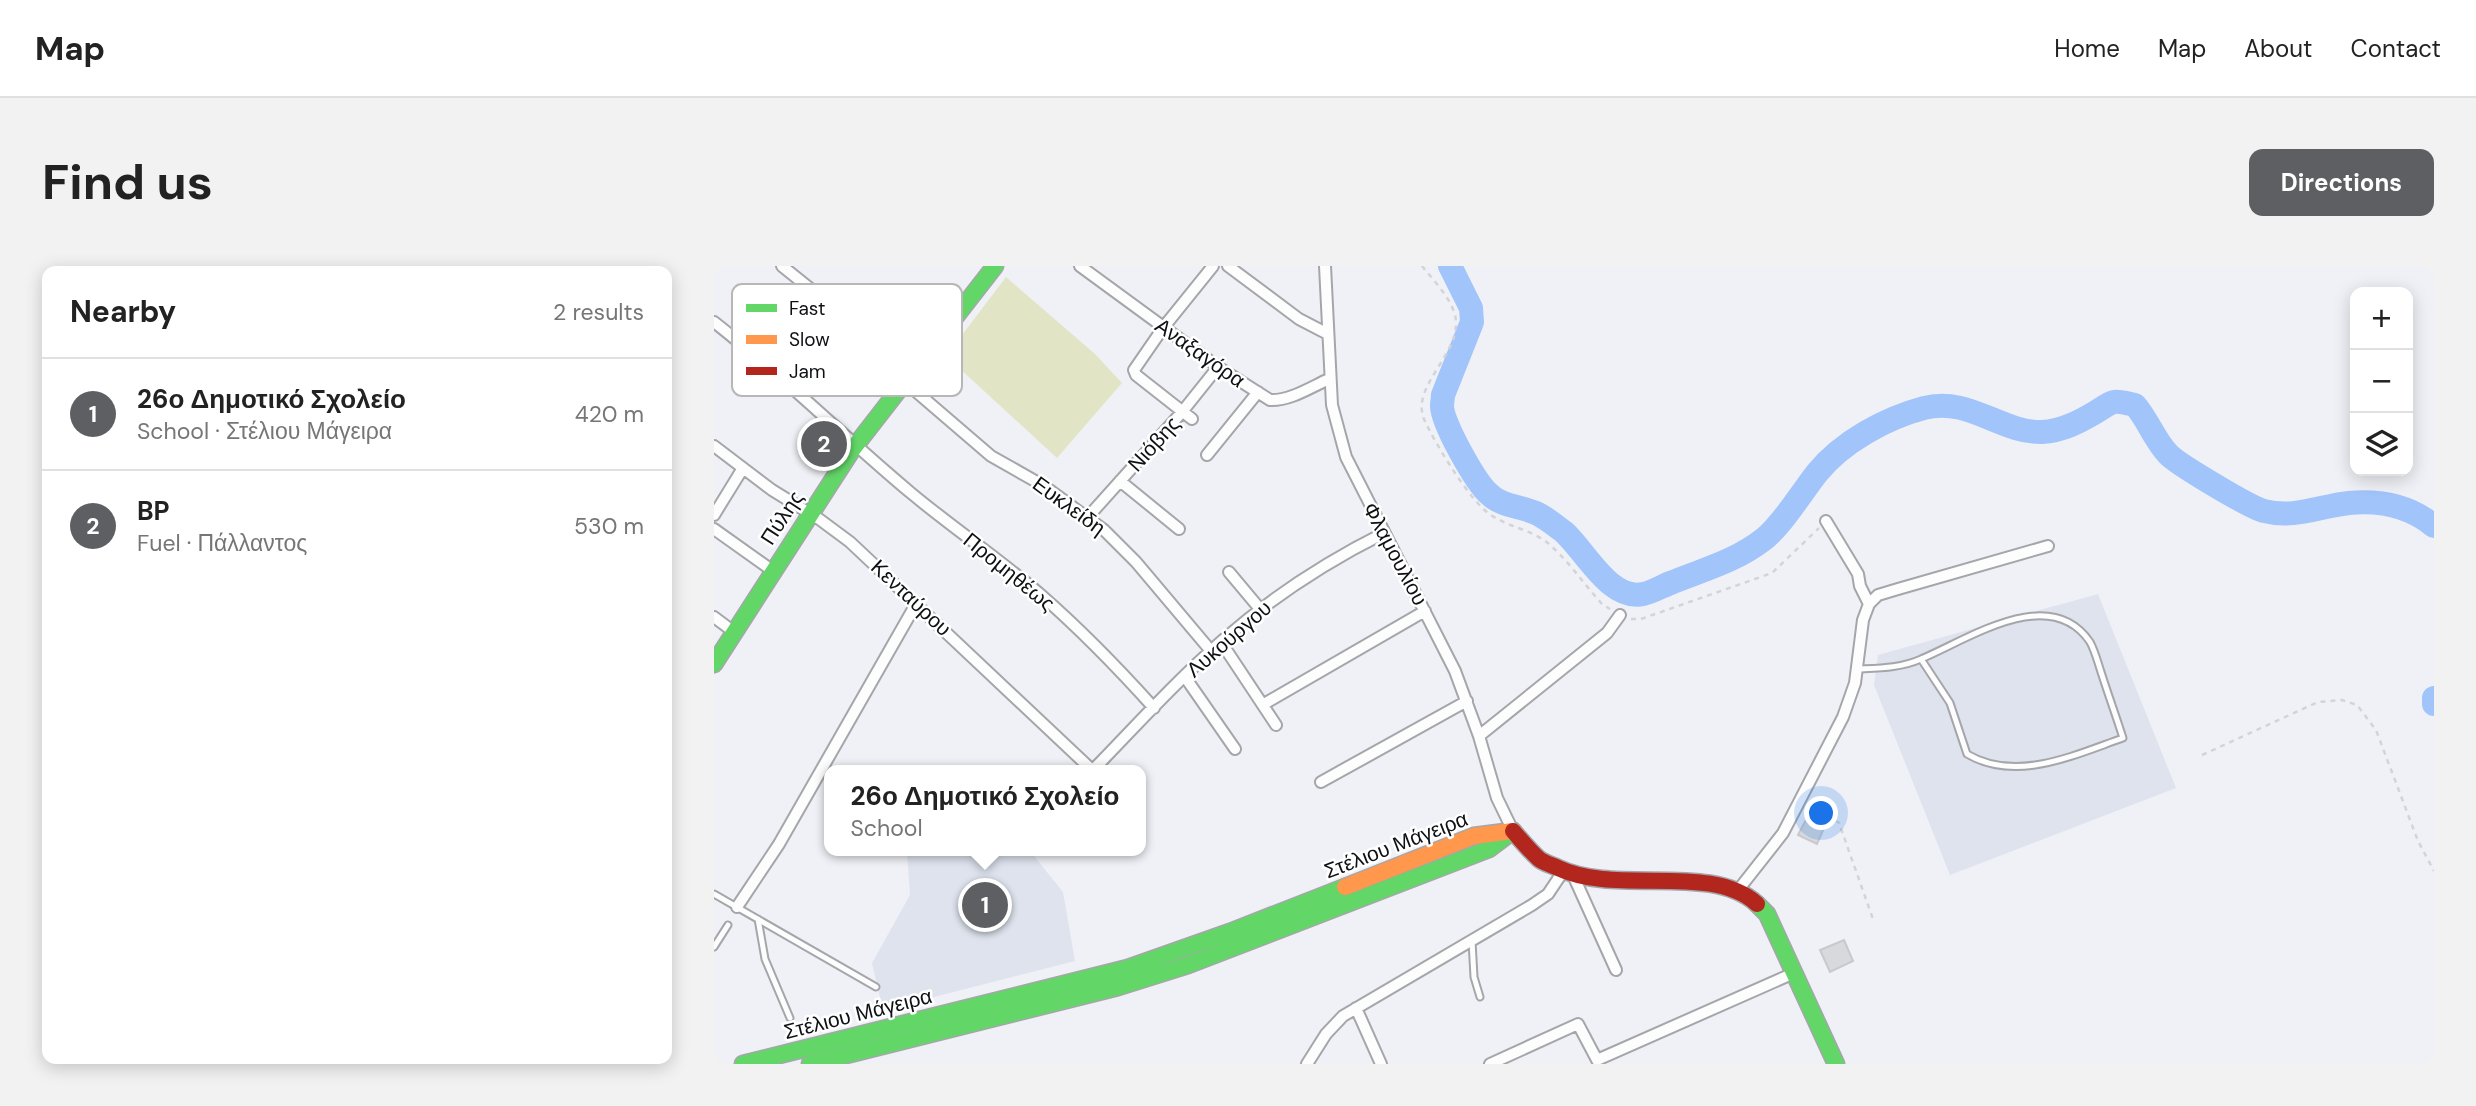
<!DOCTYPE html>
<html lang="en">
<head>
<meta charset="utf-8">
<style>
  :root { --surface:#fff; --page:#f2f2f2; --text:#222; --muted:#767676; --line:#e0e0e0; --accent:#5d5f62 }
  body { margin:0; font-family:"DM Sans",sans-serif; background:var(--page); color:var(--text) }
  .controls { position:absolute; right:21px; top:21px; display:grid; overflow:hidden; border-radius:14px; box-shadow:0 4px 18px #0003 }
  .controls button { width:63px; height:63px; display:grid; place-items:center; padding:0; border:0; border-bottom:2px solid var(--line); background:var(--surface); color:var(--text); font:35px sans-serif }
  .you { position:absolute; left:1108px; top:548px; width:24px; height:24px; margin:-18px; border:5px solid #fff; border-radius:50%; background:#1a73e8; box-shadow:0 0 0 10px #1a73e833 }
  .badge { display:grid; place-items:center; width:46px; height:46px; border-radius:50%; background:var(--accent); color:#fff; font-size:23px; font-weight:700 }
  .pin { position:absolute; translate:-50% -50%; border:4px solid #fff; box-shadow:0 2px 7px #0006 }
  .popup { position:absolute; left:110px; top:499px; width:322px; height:91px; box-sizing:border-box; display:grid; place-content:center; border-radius:14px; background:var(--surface); filter:drop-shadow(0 2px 5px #0005); font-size:23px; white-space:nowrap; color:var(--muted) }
  .popup b { font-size:26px; color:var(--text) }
  .popup::after { content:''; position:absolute; left:50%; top:100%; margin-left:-14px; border:14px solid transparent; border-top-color:var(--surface) }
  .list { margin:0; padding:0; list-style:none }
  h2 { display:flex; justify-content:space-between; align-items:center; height:91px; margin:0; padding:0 28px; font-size:30px }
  h2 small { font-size:23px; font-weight:400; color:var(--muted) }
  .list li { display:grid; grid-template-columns:46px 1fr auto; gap:21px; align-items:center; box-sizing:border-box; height:112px; padding:0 28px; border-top:2px solid var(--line) }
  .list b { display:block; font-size:26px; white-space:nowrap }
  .list p { margin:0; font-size:23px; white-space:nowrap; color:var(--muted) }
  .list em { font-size:23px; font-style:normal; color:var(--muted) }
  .icon { flex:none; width:38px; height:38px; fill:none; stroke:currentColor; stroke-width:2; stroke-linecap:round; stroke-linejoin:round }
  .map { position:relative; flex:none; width:1720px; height:798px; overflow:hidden; border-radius:14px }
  header { display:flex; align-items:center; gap:42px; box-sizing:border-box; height:98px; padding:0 35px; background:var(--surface); border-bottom:2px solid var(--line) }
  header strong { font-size:33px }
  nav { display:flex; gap:38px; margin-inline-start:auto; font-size:24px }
  .intro { display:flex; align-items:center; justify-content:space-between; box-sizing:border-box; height:168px; padding:0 42px }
  h1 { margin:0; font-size:49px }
  .button { padding:18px 32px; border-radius:14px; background:var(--accent); color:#fff; font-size:24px; font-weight:700 }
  main { display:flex; gap:42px; padding:0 42px }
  aside { flex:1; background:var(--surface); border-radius:14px; box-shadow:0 4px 18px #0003 }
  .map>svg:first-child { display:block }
</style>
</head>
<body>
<header>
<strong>Map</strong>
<nav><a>Home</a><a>Map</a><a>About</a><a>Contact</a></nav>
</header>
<div class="intro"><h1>Find us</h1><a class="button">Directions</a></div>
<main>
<aside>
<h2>Nearby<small>2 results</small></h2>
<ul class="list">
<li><span class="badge">1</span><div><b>26ο Δημοτικό Σχολείο</b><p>School · Στέλιου Μάγειρα</p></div><em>420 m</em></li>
<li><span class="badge">2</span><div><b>BP</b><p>Fuel · Πάλλαντος</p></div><em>530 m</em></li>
</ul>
</aside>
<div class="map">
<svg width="1720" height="798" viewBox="0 0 1720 798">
  <rect width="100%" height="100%" fill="#eff1f6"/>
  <path fill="#dee3ee" d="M1384 328 1462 522 1236 609 1160 419 1164 389Z
    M193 585H316L349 626 361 695 169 744 158 697 196 629Z"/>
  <path fill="#e2e5c5" d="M292 11 381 88 408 117 343 192 232 90Z"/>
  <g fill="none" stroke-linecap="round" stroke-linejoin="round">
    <path stroke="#a1c4fa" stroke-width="24" d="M736 0 757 42 758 56 729 129C729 133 728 136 728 140 728 157 762 217 775 228 788 241 808 240 824 248 832 252 842 260 850 266 872 286 896 335 929 328 939 326 950 319 959 316 991 303 1022 295 1050 273 1068 259 1088 226 1103 207 1128 176 1172 152 1210 142 1254 130 1287 167 1328 166 1348 165 1365 156 1382 146 1387 143 1395 137 1400 136 1406 135 1416 138 1421 139 1434 154 1440 173 1454 188 1463 198 1537 242 1550 245 1580 253 1606 240 1635 237 1666 234 1696 240 1720 260
      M1720 432V438"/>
  </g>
  <path fill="#d7d9dd" stroke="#c7c9cd" stroke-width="2" d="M1094 550 1111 560 1103 578 1084 569Z
    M1130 674 1139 695 1116 706 1106 684Z"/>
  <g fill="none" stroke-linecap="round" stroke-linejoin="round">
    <defs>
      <path id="lane" d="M121 204 117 194 125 182 135 184
        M1144 403C1166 402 1187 402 1207 393 1255 373 1336 317 1376 376 1381 385 1384 397 1387 406 1394 428 1402 450 1409 472 1360 489 1302 517 1253 488L1236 437 1207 393
        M0 628 162 721
        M44 653 51 693 76 752
        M758 675 760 711 766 731
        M0 681 14 659"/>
      <path id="street" d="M68 0 200 106
        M366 0 504 101 556 134C576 135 597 121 615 113
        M514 0 585 53 612 67
        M611 0 618 139 632 191 741 405 765 470 783 532 799 565
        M0 56C69 110 130 171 197 227 239 262 285 293 327 329 367 364 404 402 440 442
        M192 117 277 190 330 220 390 264 422 296 497 385
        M478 153 422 109 420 104 449 62 499 0
        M0 180 58 224 105 253 136 276 378 504
        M493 189 544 126
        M406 215 465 263
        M0 249 29 202
        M373 252 468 146 504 101
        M1112 255 1144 308 1146 320 1155 338
        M0 263 59 305
        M515 306 546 343
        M0 351 20 366
        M507 376 562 459
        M471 411 521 483
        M550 438 711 345
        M765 470 893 367 906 349
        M379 504C421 461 463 414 509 374 557 332 612 296 670 267
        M607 516 753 435
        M859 609 902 704
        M1025 623 1069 567 1129 451 1141 417 1149 354 1155 338 1164 329 1184 323 1334 280
        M23 641 65 578 202 338
        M642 742 667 798
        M593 798 612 768 629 750 818 639 834 628 848 607
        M776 798 864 758 883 794 1080 707"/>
      <path id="fast" d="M0 398 138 184 281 0
        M1043 638 1053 648 1122 798
        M29 798 414 702 516 666 631 621
        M96 798 404 721 474 699 775 583 799 565"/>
      <path id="slow" d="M631 621 760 570 799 565"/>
      <path id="jam" d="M799 565C807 574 816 585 825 593 830 597 838 599 844 602 903 630 997 596 1043 638"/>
    </defs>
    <use href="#lane" stroke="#a5a6aa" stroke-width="9"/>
    <use href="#street" stroke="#a5a6aa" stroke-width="14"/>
    <use href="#fast" stroke="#a5a6aa" stroke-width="19"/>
    <use href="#slow" stroke="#a5a6aa" stroke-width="19"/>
    <use href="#jam" stroke="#a5a6aa" stroke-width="19"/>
    <path stroke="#d4d4d6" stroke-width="2.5" stroke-dasharray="5 5" stroke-linecap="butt" d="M708 0C720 15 736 31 741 49 750 86 696 119 710 153 720 176 757 237 777 249 793 260 813 263 830 274 852 291 869 317 888 338L896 343
      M917 353H927L1058 307 1105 262
      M1488 489 1604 436 1628 434 1643 439 1662 464 1704 575 1720 605
      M1097 537 1125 557 1159 653"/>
    <use href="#lane" stroke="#fdfdfe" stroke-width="5"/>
    <use href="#street" stroke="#fdfdfe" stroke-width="10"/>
    <use href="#fast" stroke="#63d668" stroke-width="16"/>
    <use href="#slow" stroke="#ff974d" stroke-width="16"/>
    <use href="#jam" stroke="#b3261e" stroke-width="16"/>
  </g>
  <g text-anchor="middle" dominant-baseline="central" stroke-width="5" stroke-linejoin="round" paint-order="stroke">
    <g font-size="21" fill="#0f1013" stroke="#fff">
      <text transform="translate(486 87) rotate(35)">Αναξαγόρα</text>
      <text transform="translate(440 178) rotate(-48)">Νιόβης</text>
      <text transform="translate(355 240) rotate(36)">Ευκλείδη</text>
      <text transform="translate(68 252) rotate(-57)">Πύλης</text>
      <text transform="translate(681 288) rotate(62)">Φλαμουλίου</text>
      <text transform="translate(295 306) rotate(39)">Προμηθέως</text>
      <text transform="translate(197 332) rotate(43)">Κενταύρου</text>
      <text transform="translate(515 373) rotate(-41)">Λυκούργου</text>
      <text transform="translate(682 579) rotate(-21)">Στέλιου Μάγειρα</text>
      <text transform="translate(144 748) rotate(-14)">Στέλιου Μάγειρα</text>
    </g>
  </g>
  <rect x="18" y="18" width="230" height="112" rx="10" fill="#fff" stroke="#b7b7b8" stroke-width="2"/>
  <rect x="32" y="38" width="31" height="8" fill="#63d668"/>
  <rect x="32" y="69" width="31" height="9" fill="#ff974d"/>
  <rect x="32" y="101" width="31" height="8" fill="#b3261e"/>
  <g font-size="19" fill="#0f1013">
    <text x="75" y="49">Fast</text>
    <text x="75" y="80">Slow</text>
    <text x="75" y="112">Jam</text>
  </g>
</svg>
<div class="controls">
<button>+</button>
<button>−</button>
<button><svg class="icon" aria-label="layers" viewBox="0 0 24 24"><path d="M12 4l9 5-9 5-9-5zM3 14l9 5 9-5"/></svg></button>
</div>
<div class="you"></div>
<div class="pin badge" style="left:271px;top:639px">1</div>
<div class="popup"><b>26ο Δημοτικό Σχολείο</b>School</div>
<div class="pin badge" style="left:110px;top:178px">2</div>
</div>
</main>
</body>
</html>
